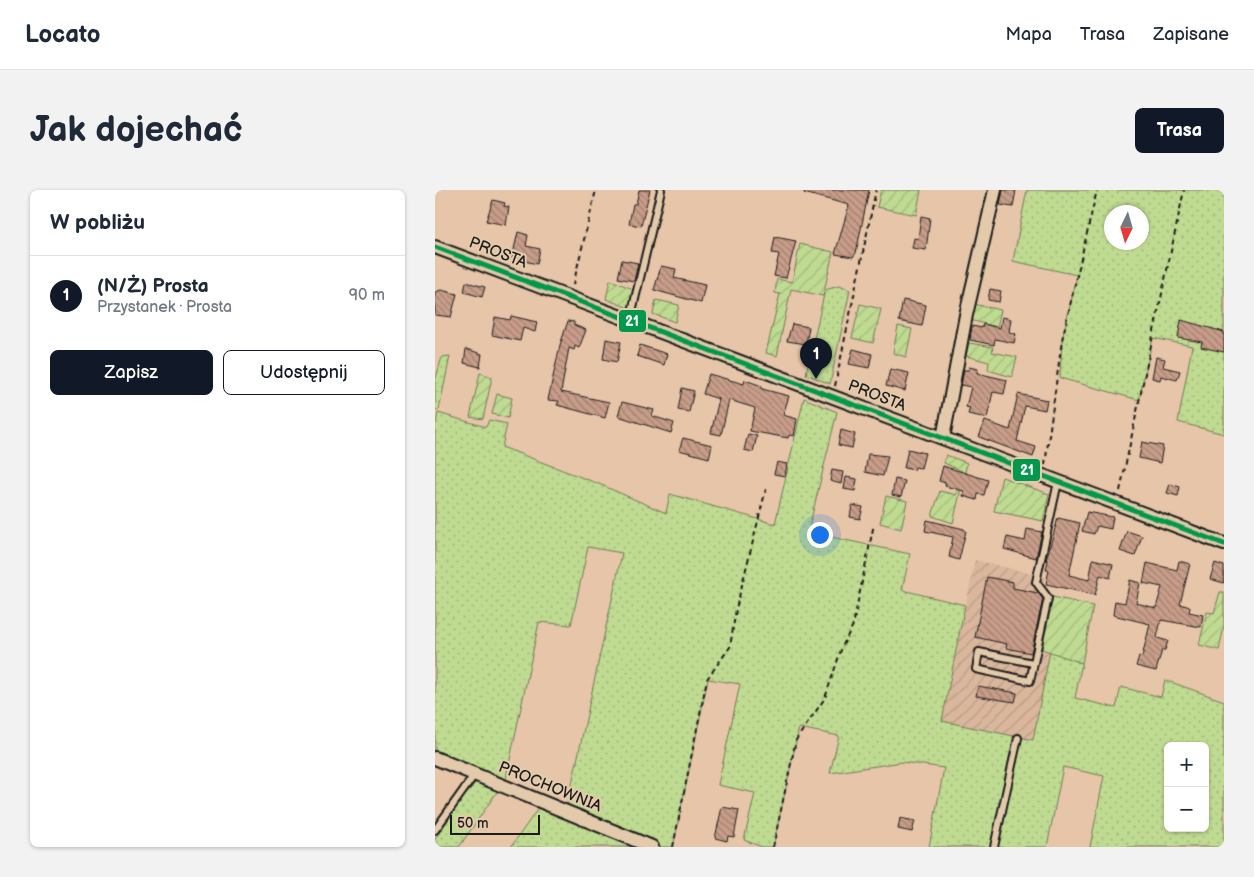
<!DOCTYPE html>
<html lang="pl">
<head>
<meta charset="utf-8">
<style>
  :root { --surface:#fff; --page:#f2f2f3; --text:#1f2937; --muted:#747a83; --line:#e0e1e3; --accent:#111827 }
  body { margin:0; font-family:"Balsamiq Sans",sans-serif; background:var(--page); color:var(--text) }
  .controls { position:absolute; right:15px; bottom:15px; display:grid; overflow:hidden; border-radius:8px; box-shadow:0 1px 4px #0004 }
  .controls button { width:45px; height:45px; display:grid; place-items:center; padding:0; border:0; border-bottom:1px solid var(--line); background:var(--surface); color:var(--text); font:25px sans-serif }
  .compass { position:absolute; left:669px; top:15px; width:45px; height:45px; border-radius:50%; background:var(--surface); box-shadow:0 1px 4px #0004; rotate:185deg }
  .scale { position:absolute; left:15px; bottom:12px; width:90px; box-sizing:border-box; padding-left:5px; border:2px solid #1c1c1c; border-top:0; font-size:14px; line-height:18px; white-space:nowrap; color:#1c1c1c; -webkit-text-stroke:4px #e3caab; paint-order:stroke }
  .you { position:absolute; left:384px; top:344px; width:18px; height:18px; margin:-12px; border:4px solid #fff; border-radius:50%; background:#1a73e8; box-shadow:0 0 0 8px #1a73e833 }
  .badge { display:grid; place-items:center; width:32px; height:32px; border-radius:50%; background:var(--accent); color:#fff; font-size:16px; font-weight:700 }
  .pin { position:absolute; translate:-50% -41px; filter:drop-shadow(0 1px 2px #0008) }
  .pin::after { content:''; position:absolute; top:26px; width:18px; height:15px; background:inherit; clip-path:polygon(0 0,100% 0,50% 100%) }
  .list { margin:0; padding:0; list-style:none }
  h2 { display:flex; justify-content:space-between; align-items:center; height:65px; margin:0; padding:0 20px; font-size:21px }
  h2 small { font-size:16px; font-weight:400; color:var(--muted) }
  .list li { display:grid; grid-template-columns:32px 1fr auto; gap:15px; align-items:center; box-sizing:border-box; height:80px; padding:0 20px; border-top:1px solid var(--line) }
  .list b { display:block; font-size:19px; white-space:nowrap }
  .list p { margin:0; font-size:16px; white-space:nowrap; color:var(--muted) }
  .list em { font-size:16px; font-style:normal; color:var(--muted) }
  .actions { display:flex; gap:10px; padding:15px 20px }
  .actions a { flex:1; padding:11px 0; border:1px solid var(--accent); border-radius:8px; text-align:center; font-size:18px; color:var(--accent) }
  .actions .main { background:var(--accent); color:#fff }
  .map { position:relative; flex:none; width:789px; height:657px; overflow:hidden; border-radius:8px }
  header { display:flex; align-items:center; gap:30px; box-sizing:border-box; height:70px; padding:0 25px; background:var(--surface); border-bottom:1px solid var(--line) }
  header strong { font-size:24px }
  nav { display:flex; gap:28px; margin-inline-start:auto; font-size:18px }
  .intro { display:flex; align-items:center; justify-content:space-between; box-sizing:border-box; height:120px; padding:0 30px }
  h1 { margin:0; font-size:35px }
  .button { padding:12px 22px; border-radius:8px; background:var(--accent); color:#fff; font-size:18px; font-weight:700 }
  main { display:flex; gap:30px; padding:0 30px }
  aside { flex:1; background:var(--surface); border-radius:8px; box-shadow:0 1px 4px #0004 }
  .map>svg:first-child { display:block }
</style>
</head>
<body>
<header>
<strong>Locato</strong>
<nav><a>Mapa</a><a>Trasa</a><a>Zapisane</a></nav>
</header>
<div class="intro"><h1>Jak dojechać</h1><a class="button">Trasa</a></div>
<main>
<aside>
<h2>W pobliżu<small></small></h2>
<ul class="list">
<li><span class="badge">1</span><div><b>(N/Ż) Prosta</b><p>Przystanek · Prosta</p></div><em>90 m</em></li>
</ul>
<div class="actions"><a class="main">Zapisz</a><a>Udostępnij</a></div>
</aside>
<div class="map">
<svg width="789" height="657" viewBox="0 0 789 657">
  <defs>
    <pattern id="industrial-furrows" width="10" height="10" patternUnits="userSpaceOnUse" patternTransform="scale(1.25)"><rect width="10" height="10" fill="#d9b69c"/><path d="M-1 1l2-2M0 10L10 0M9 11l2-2" fill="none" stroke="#ba9c86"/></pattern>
    <pattern id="grass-dots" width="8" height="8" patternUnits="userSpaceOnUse" patternTransform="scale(1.25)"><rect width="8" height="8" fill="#bfda91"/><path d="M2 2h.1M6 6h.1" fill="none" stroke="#a4ba7c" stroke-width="1.8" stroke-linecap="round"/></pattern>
    <pattern id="garden-furrows" width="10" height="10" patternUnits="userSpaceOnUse" patternTransform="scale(1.25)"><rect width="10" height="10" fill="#bfda91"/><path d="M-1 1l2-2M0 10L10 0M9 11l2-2" fill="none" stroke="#a4ba7c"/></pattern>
    <pattern id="building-back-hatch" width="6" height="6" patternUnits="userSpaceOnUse" patternTransform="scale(1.25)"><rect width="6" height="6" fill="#c89d89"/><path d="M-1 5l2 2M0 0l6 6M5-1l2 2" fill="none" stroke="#a27f6f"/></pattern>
  </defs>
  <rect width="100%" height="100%" fill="#e6c5a8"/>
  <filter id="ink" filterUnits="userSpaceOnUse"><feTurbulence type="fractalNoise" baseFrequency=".02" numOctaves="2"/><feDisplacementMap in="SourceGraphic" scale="10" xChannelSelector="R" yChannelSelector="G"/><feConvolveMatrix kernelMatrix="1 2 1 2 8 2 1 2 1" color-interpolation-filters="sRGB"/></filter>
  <g filter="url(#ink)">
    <path fill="url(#industrial-furrows)" d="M540 370 610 387 607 402 618 404 607 459 615 461 598 551 507 531Z"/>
    <path fill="url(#grass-dots)" stroke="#6e7b56" fill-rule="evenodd" d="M592 0H789V244L743 232 757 156 718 148 704 210 625 188 627 150 642 85 578 71ZM676 22H706V52H676Z
      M404 96 415 100 395 194 371 184 390 100Z
      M15 166 4 220H0V191L7 167Z
      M369 208 402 222 373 342 475 364 467 400 530 415 507 531 598 550 615 461 647 473 640 508 681 518 686 497 726 507 730 490 789 511V657H655L669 586 628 577 612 657H494L509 578 467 572 395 583 404 546 364 538 338 657H327L309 650 320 603 283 595 305 494 273 489 238 657H227L132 617 187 363 153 357 136 435 104 432 70 593 0 564V237L3 223 51 237 54 230 72 234 67 257 164 294 231 323 235 304 340 334ZM733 556H770V638H733Z
      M44 591 64 599 24 657H0V649L35 597Z
      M106 614 201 650 196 657H76Z"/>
    <path fill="url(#garden-furrows)" stroke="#6e7b56" d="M446 0H486L481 25 442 17Z
      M365 54 398 62 388 106 356 99 342 166 331 163 345 104 340 103 342 89 357 92Z
      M175 90 198 99 194 118 171 109Z
      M221 110 244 115 240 132 218 124Z
      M425 114 446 119 438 153 417 148Z
      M538 114 566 120 562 137 535 130Z
      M463 136 477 139 471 167 458 163Z
      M534 153 558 157 557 162 582 167 577 187 553 180 554 172 531 166Z
      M45 183 57 187 48 229 35 227Z
      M62 204 77 208 73 228 57 224Z
      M511 265 532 273 518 333 497 326 505 301 521 305 527 281 509 273Z
      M567 287 614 304 608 331 559 321Z
      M451 306 472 311 466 339 445 333Z
      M785 402H789V436L784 460 764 455 772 422 779 423Z
      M618 407 658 416 647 473 607 459Z"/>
    <path fill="url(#building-back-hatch)" stroke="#1c1c1c" d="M204 0H215L206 36 194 34 198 14H201Z
      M369 0H434L421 63 418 67 400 64 414 15 369 3Z
      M568 0H581L578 17 565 15Z
      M58 10 70 13 69 16 74 17 71 35 51 31Z
      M486 26 495 28 491 60 477 58 479 48 483 49Z
      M83 42 93 45 91 56 105 59 102 74 77 68Z
      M340 47 361 51 351 88 339 86 344 64 337 63Z
      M187 70 203 73 199 91 183 88Z
      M226 76 241 79 239 88 270 95 266 113 219 100Z
      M31 92 50 97 47 107 29 102Z
      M555 99 566 101 564 112 553 110Z
      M6 100 22 104 16 127 0 125V102Z
      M468 110 491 115 487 136 464 131Z
      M76 126 102 132 100 142 88 138 85 151 57 145 60 127 75 130Z
      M567 127 576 129 574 142 581 144 579 153 560 149 559 155 535 150 537 136 547 138 548 134 565 138Z
      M746 130 789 142V162L766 157 767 152 743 148Z
      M133 131 139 132V135L151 140 144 158 140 156 139 160 134 158 126 202 174 212 170 228 122 215 124 211 113 210 125 155Z
      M357 134 374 137 371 154 352 151Z
      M171 149 186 152 182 172 168 169Z
      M205 155 232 164 229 175 202 166Z
      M31 159 47 164 45 177 29 173Z
      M418 159 437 164 434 178 414 174Z
      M721 167 730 169 728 177 745 181 742 190 726 186 725 190 717 188Z
      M534 177 543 179 542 183 572 190 569 204 558 202 552 228 533 224 535 218 531 217 536 197 526 195 529 180H533Z
      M455 179 474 183 470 201 451 196Z
      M274 184 309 194 310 190 327 196V199L354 206 348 225 362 229 359 246 354 245 353 248 315 241 320 218 294 210 286 245 276 243 284 209 268 204Z
      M247 198 259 201 254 222 243 220Z
      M583 204 612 210 610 220 590 216 582 251 601 257 598 267 544 247 550 231 575 240Z
      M187 212 219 220 217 226 239 233 236 243 183 226Z
      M406 240 420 244 417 258 403 255Z
      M313 244 322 246 318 262 309 260Z
      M248 248 277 255 274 268 244 260Z
      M707 252 728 256 725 273 704 268Z
      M473 259 490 263 486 278 480 277 479 280 469 278Z
      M433 264 453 266 448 286 430 282Z
      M342 272 352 274 350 286 339 284Z
      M508 276 553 290 549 305 543 304 542 310 528 306 529 301 510 296 511 293 504 291Z
      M397 280 408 282 406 294 395 291Z
      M411 287 422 289 420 301 409 299Z
      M460 289 470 291 466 307 457 305Z
      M735 294 745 297 743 306 732 303Z
      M417 315 428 317 425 329 415 327Z
      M652 322 678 327 676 339 662 336 659 344 647 341Z
      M623 328 645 333 634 385 654 390 658 369 678 374 675 388 665 385 660 405 611 394 614 380H611L613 370H611Z
      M492 330 529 339 531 341 524 370 514 367 518 347 490 341Z
      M592 339 607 342 601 368 569 359 572 347 590 351Z
      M692 341 707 346 700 366 685 361Z
      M744 371 755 374 745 414 755 417 754 422 768 425 766 437 726 430 722 448 733 451 730 460H727L721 481 701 476 704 466 707 467 715 434 678 425 680 411 690 413 695 390 705 393 701 413 721 418 727 397 708 393 712 373 742 380Z
      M780 373 789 376V393L775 389Z
      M552 387 578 392V398L603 403 608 409 596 463 571 458 572 454 540 447Z
      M543 496 582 503 580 512 541 506Z
      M287 617 304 620 299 647 293 646 292 651 280 648Z
      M465 628 480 631 477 642 463 639Z"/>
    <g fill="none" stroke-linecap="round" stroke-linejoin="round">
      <defs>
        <path id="lane" d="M195 130 226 0
          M598 473 544 462 541 479 595 491 613 408 601 392 623 292
          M0 640 40 584
          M559 657 583 548"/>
        <path id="street" d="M0 57 789 354
          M508 248 531 125 560 0
          M0 568 217 657"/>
      </defs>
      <use href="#lane" stroke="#1c1c1c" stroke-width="10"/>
      <use href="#street" stroke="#1c1c1c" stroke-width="16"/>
      <path stroke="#1c1c1c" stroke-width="2" stroke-dasharray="5 4" stroke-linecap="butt" d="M138 95 161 0
        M400 196 441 0
        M610 275 627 150 662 0
        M685 301 749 0
        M238 657 272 489 295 457 301 419 331 299
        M338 657 361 550 390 508 407 457 418 435 439 334"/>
      <use href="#lane" stroke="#e3caab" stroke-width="6"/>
      <use href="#street" stroke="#e3caab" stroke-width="12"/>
      <defs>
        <path id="bus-1" d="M0 57 789 354"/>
      </defs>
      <use href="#bus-1" stroke="#e3caab" stroke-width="9"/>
      <use href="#bus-1" stroke="#03984c" stroke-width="5"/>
    </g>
  </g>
  <g text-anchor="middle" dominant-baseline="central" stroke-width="4" stroke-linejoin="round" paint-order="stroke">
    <g font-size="16" fill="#1c1c1c" stroke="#e3caab">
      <text transform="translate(63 63) rotate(21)">PROSTA</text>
      <text transform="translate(442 206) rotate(21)">PROSTA</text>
      <text transform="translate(115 597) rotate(22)">PROCHOWNIA</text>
    </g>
  </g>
  <g stroke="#e3caab" stroke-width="2">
    <rect x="183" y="119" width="29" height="24" rx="5" fill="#03984c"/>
    <rect x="577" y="268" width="29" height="24" rx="5" fill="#03984c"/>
  </g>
  <g font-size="14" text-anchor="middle" font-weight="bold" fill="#fff">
    <text x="197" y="136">21</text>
    <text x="592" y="285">21</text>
  </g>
</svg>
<div class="controls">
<button>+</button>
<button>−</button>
</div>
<svg class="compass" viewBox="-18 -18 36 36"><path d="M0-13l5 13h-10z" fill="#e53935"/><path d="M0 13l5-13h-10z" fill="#747a83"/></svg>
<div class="scale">50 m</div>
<div class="you"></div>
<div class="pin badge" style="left:381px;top:189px">1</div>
</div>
</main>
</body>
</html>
